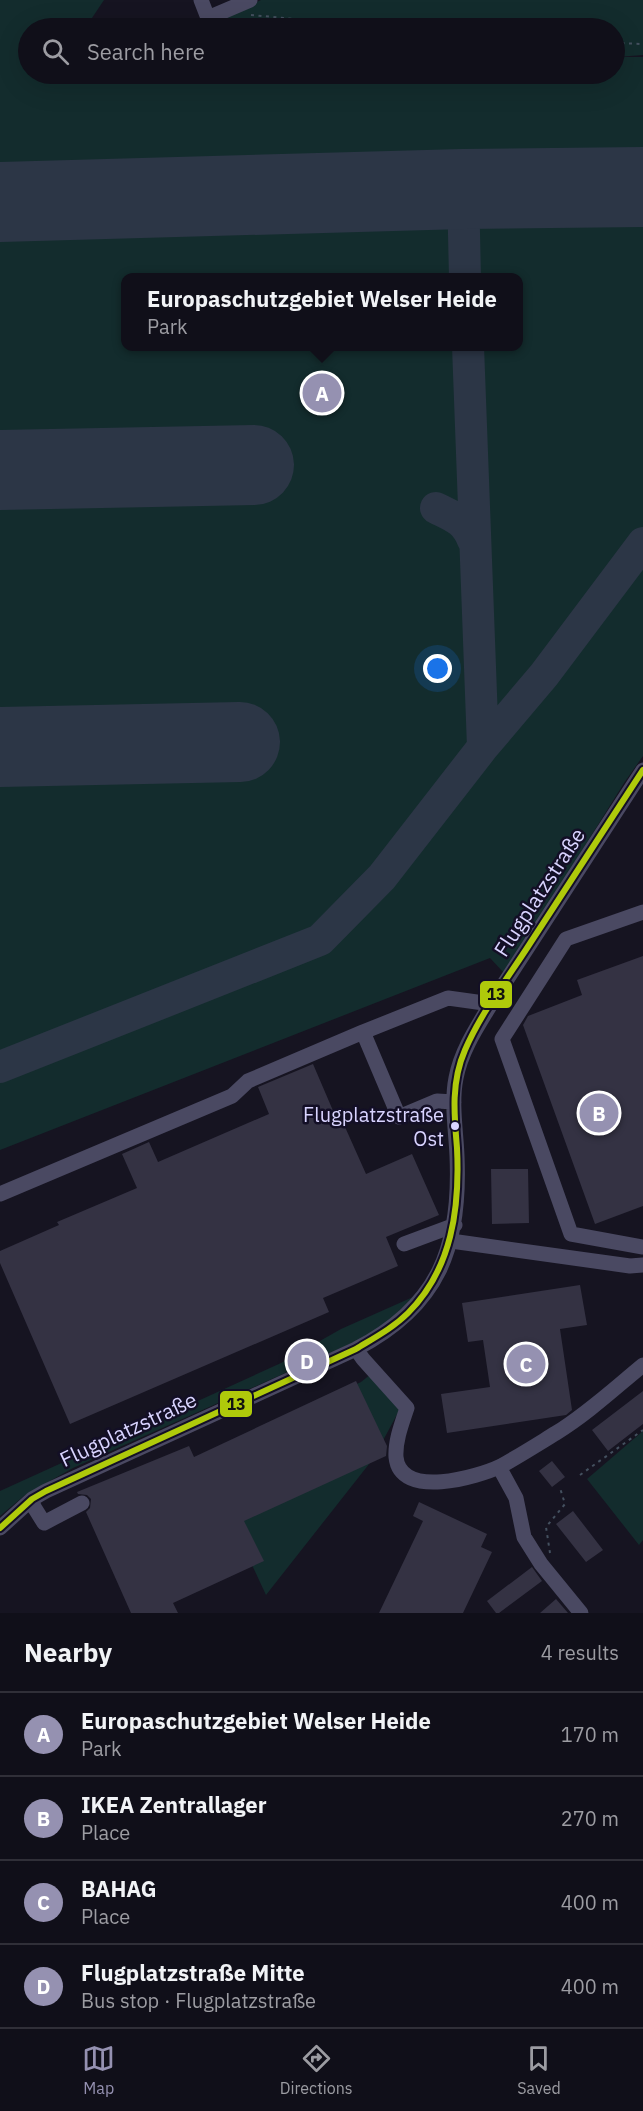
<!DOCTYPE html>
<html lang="en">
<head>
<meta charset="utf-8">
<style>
  :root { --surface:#100f19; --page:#1e1d26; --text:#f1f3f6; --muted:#9c9ca2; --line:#302f38; --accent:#9591b1 }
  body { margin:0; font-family:"IBM Plex Sans",sans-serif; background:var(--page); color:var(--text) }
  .you { position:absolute; left:438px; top:669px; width:21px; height:21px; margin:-15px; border:4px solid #fff; border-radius:50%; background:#1a73e8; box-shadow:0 0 0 9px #1a73e833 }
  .badge { display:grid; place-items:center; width:39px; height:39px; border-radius:50%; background:var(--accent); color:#fff; font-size:20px; font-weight:700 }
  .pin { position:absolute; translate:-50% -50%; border:3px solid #fff; box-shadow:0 2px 6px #0006 }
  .popup { position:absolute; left:121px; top:273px; width:402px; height:78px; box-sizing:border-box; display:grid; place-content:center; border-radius:12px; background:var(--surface); filter:drop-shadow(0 2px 4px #0005); font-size:20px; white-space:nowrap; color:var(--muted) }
  .popup b { font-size:22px; color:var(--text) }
  .popup::after { content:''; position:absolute; left:50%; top:100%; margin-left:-12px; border:12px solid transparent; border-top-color:var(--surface) }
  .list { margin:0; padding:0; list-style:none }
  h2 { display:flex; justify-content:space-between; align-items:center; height:78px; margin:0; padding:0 24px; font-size:26px }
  h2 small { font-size:20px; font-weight:400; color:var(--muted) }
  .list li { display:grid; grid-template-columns:39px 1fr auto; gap:18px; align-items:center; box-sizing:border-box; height:84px; padding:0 24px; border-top:2px solid var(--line) }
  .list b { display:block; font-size:22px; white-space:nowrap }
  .list p { margin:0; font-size:20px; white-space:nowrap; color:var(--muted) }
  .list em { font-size:20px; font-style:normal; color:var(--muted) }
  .icon { flex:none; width:33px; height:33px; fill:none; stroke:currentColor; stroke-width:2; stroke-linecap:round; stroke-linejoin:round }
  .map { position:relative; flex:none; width:643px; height:1613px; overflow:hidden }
  .search { position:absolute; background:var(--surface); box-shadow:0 6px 24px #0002; left:18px; right:18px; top:18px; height:66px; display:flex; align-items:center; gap:15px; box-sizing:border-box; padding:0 21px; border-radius:33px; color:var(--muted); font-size:22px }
  .sheet { height:414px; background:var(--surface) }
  nav { display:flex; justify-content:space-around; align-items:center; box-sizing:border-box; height:84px; border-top:2px solid var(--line); background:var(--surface); font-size:16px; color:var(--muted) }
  nav a { display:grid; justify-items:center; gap:3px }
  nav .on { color:var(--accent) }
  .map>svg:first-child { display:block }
</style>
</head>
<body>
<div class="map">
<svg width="643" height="1613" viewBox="0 0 643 1613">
  <rect width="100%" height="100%" fill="#161421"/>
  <path fill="#132c2d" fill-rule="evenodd" d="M0 0H104L88 24 212 22 261 0H643V55L617 57H643V756L624 783 505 974 490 958 0 1150ZM28 28H614V74H28ZM125 278H518V346H125Z
    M413 1297 394 1316 370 1335 73 1468 25 1495 0 1516V1491L281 1363 341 1329Z
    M371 1374 400 1409 373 1459 266 1595 201 1456 361 1382Z
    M643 1431V1540L639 1545 587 1479Z"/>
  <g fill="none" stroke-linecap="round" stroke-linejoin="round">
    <path stroke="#2c3646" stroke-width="32" d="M463 189 465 278
      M436 508C454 517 465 520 473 540
      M483 747 544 675 643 543
      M0 1067 320 940 382 877 483 747 468 346"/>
    <path stroke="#2c3646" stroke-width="80" d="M0 202 463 189 643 187
      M0 470 254 465
      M0 747 240 742"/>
  </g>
  <path fill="#343243" d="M643 956V1206L595 1224 523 1025 528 1016 582 995 577 980Z
    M313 1064 337 1120 341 1118 366 1174 412 1154 439 1215 386 1237 398 1266 323 1298 329 1312 70 1424 0 1263V1251L59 1225 57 1222 137 1188 122 1154 149 1142 158 1162 269 1114 258 1087Z
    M491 1169H528L529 1223 492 1224Z
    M580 1285 587 1325 560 1329 572 1410 566 1415 447 1433 441 1394 490 1387 483 1340 468 1342 462 1303Z
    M356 1381 387 1446 386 1456 244 1521 264 1561 173 1603 178 1613H131L86 1512 90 1508 91 1499 87 1495 78 1494 77 1492 189 1446 194 1457Z
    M643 1391V1424L608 1451 592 1430Z
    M552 1461 565 1477 552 1487 539 1471Z
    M419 1502 487 1534 481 1547 492 1552 463 1613H379L423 1521 413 1516Z
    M573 1511 603 1550 586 1562 556 1524Z
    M532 1567 542 1581 499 1613H496L487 1601Z
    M556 1599 568 1613H540Z"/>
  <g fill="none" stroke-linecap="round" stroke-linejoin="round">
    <path stroke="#44505f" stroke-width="2" stroke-dasharray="3 4.5" stroke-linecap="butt" d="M251 15 395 28
      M614 43 643 44
      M580 1475 643 1430
      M550 1553 546 1527 565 1504 560 1488"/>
    <path stroke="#4a4962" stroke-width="15" d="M201 0 208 18 250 0
      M643 912 566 939 502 1039 571 1234 643 1247
      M454 1102 437 1101 399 1117 363 1032 448 998 491 1004
      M0 1194 232 1096 248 1081 363 1032
      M451 1241 630 1266 643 1265
      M404 1244 455 1225
      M356 1349 363 1359 407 1408C402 1423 395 1441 396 1457 400 1500 478 1477 501 1466 519 1456 538 1444 556 1433 587 1414 615 1388 643 1365
      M499 1467 516 1498 524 1537 541 1564 581 1613
      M32 1499 34 1507 44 1523 82 1503
      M0 1528 32 1499 46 1491 356 1349C439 1306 461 1247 457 1156 456 1131 451 1103 456 1078 461 1051 477 1027 491 1004L643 770"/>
    <defs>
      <path id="bus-1" d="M0 1528 32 1499 46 1491 356 1349C374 1338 393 1328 408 1313 452 1269 460 1208 457 1148 454 1114 451 1082 465 1050 481 1013 507 979 529 945 567 887 605 828 643 770"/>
    </defs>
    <use href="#bus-1" stroke="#130f26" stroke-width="10"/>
    <use href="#bus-1" stroke="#afca0b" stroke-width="6"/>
  </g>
  <circle fill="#d9d4ff" stroke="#130f26" stroke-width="2" cx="455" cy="1126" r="5"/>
  <g text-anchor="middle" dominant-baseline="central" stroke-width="5" stroke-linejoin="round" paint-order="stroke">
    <g font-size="20" fill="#d9d4ff" stroke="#130f26" text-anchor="end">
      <text x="444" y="1114">Flugplatzstraße<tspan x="444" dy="24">Ost</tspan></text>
    </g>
    <g font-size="21" fill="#d9d4ff" stroke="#130f26">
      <text transform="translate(539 892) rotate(-57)">Flugplatzstraße</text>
      <text transform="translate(128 1429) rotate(-25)">Flugplatzstraße</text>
    </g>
  </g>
  <g stroke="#130f26" stroke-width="2">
    <rect x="479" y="980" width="34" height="29" rx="6" fill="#afca0b"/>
    <rect x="219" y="1390" width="34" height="28" rx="6" fill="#afca0b"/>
  </g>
  <g font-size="16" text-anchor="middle" font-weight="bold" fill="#111">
    <text x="496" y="1000">13</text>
    <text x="236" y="1410">13</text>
  </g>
</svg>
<div class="you"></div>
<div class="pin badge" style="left:322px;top:393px">A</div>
<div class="popup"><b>Europaschutzgebiet Welser Heide</b>Park</div>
<div class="pin badge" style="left:599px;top:1113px">B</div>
<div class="pin badge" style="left:526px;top:1364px">C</div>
<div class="pin badge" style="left:307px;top:1361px">D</div>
<div class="search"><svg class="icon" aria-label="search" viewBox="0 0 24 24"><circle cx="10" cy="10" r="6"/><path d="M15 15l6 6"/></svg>Search here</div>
</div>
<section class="sheet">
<h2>Nearby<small>4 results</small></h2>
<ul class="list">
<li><span class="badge">A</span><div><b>Europaschutzgebiet Welser Heide</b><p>Park</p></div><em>170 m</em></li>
<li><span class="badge">B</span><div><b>IKEA Zentrallager</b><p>Place</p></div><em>270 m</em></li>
<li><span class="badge">C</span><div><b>BAHAG</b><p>Place</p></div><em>400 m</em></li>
<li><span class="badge">D</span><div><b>Flugplatzstraße Mitte</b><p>Bus stop · Flugplatzstraße</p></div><em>400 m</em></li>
</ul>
</section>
<nav>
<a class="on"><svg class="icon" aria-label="map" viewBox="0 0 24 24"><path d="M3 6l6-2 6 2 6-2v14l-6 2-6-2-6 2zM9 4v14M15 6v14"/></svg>Map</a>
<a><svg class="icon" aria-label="directions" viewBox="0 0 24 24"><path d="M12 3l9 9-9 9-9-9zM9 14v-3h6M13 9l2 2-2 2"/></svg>Directions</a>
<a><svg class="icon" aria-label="saved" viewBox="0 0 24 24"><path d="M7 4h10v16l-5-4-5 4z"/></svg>Saved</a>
</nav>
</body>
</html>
